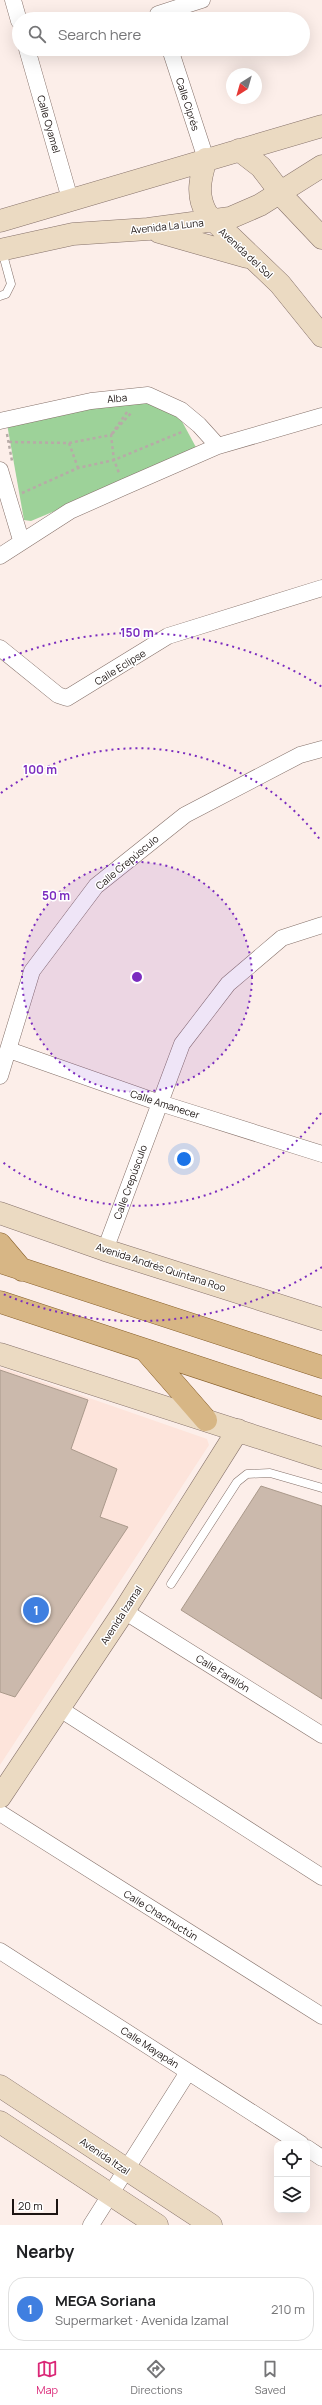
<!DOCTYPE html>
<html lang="en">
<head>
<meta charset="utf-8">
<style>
  :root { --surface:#fff; --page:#f2f2f2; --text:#202124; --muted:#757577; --line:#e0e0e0; --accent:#db2777 }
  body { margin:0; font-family:Manrope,sans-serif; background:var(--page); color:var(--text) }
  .controls { position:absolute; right:12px; bottom:12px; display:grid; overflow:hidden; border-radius:8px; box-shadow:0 4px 16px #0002 }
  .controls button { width:36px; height:36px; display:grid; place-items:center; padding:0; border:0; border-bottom:1px solid var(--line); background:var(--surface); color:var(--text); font:20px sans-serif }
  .compass { position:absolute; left:226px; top:68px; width:36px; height:36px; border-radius:50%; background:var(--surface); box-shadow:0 4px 16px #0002; rotate:217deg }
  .scale { position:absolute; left:12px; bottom:10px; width:46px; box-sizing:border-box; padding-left:4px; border:2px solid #1c1412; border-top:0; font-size:11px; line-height:14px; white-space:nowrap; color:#1c1412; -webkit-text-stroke:3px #fff; paint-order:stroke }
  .you { position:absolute; left:184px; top:1159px; width:14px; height:14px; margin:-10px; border:3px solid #fff; border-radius:50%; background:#1a73e8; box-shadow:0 0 0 6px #1a73e833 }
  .badge { display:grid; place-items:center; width:26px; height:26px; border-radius:50%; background:var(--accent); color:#fff; font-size:13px; font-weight:700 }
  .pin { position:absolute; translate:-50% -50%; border:2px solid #fff; box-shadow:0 1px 4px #0006 }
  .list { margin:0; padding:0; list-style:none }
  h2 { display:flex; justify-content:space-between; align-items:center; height:52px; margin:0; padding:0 16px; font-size:17px }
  h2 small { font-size:13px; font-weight:400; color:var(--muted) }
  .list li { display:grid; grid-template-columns:26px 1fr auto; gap:12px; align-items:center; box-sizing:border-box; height:64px; margin:0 8px 8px; padding:0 8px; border:1px solid var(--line); border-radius:16px }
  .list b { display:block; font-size:15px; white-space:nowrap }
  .list p { margin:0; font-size:13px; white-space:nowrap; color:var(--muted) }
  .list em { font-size:13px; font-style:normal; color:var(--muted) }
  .icon { flex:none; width:22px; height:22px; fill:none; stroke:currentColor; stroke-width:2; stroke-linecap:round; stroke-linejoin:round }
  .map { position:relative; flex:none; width:322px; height:2225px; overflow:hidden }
  .search { position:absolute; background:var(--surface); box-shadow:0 4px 16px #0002; left:12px; right:12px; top:12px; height:44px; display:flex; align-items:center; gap:10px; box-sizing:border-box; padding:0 14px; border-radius:22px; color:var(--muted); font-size:15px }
  .sheet { height:124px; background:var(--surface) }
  nav { display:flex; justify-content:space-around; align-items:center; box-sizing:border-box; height:56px; border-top:1px solid var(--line); background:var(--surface); font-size:11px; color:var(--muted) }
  nav a { display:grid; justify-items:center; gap:2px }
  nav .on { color:var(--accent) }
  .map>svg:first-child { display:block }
</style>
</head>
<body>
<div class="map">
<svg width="322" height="2225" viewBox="0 0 322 2225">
  <rect width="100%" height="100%" fill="#fceee9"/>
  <path fill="#fde4db" d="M0 1367 207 1439 209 1445 0 1765Z"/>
  <path fill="#9dd299" d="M147 398 178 414 198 451 31 521 24 520 7 424Z"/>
  <path fill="#cbb9ac" stroke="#aa998b" d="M0 1370 88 1400 71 1449 117 1469 100 1517 128 1527 15 1697 0 1692Z
    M261 1486 322 1506V1699L181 1610Z"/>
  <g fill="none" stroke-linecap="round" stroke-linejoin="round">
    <defs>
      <path id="lane" d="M0 296 6 294 11 284 2 251
        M171 1584 237 1482 247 1474 270 1473 322 1488"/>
      <path id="street" d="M13 0 19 21
        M158 14 202 0
        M27 49 70 199
        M170 49 206 159
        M0 421 91 401 148 395 181 410 199 425 218 446
        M0 470 21 540
        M0 556 70 511 124 487 218 446 322 416
        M0 648 58 695 67 698 168 636 322 588
        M9 1050 160 1103 322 1154
        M0 1076 32 971 96 886 185 815 300 755 322 749
        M105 1250 182 1044 228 984 282 938 322 925
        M124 1611 322 1735
        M60 1709 322 1877
        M0 1813 322 2016
        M0 1951 301 2144
        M307 2148 322 2158
        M91 2225 188 2072"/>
      <path id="secondary" d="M239 150 261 167 287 201 322 238
        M206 159C200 179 196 196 207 214L280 284 322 336
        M0 221 322 126
        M159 232 247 257
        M0 250 73 234 148 229 230 218 260 205 322 166
        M0 1213 105 1250 322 1319
        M0 1354 322 1458
        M0 1797 124 1611 238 1430
        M0 2086 211 2225
        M0 2122 157 2225"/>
      <path id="primary" d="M0 1244 22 1270
        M0 1262 322 1367
        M0 1302 322 1408
        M145 1350 206 1420"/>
    </defs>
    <use href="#lane" stroke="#85716a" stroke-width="9"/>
    <use href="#street" stroke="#85716a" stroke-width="17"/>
    <use href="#secondary" stroke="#85716a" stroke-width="23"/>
    <use href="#primary" stroke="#855d28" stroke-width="23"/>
    <path stroke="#b7aba7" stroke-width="2.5" stroke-dasharray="3 3" stroke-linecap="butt" d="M127 412 111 435 132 412
      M7 434 12 461
      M9 442 69 443 111 435 114 460 119 473
      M69 443 78 468
      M22 493 78 468 114 460 184 431"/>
    <use href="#lane" stroke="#fff" stroke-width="8"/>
    <use href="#street" stroke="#fff" stroke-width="16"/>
    <use href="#secondary" stroke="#ebdac2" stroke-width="22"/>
    <use href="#primary" stroke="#d7b685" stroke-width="22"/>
  </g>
  <circle cx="137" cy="977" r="115" fill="#7b2cbf" fill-opacity=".12"/>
  <g fill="none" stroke="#7b2cbf" stroke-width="2" stroke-dasharray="2 4">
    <circle cx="137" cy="977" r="115"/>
    <path d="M321 1113A229 229 0 0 1 1 1161M1 793A229 229 0 0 1 321 841"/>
    <path d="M322 1267A344 344 0 0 1 3 1294M3 660A344 344 0 0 1 322 687"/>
  </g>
  <g text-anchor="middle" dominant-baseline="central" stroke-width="3" stroke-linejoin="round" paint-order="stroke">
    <g font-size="10" fill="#1c1412" stroke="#fff">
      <text transform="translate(188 104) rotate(72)">Calle Ciprés</text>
      <text transform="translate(49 124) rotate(74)">Calle Oyamel</text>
      <text transform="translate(167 226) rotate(-6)">Avenida La Luna</text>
      <text transform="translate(246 253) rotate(43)">Avenida del Sol</text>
      <text transform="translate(117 398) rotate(-6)">Alba</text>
      <text transform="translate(120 667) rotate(-32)">Calle Eclipse</text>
      <text transform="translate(127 862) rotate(-40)">Calle Crepúsculo</text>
      <text transform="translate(165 1104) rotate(18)">Calle Amanecer</text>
      <text transform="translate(130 1182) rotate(-70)">Calle Crepúsculo</text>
      <text transform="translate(161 1267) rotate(18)">Avenida Andrés Quintana Roo</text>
      <text transform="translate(121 1615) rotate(-57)">Avenida Izamal</text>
      <text transform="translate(223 1673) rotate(32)">Calle Farallón</text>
      <text transform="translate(161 1915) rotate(32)">Calle Chacmuctún</text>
      <text transform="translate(150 2047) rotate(33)">Calle Mayapán</text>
      <text transform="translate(105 2156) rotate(34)">Avenida Itzal</text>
    </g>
  </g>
  <circle cx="137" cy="977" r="6" fill="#7b2cbf" stroke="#fff" stroke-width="2"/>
  <g font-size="12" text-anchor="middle" font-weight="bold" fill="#7b2cbf" stroke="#fff" stroke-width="3" stroke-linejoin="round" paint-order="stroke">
    <text x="137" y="637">150 m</text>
    <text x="40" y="774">100 m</text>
    <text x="56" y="900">50 m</text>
  </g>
</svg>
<div class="controls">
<button><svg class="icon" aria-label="locate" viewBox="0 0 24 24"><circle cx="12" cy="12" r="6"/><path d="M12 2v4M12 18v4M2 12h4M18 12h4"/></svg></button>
<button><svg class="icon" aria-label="layers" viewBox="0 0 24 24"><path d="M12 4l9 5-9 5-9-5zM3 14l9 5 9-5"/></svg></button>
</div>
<svg class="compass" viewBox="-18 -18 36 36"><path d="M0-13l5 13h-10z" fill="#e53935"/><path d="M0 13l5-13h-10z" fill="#757577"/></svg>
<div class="scale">20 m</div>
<div class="you"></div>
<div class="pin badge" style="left:36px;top:1610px;background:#3f7fe0">1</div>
<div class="search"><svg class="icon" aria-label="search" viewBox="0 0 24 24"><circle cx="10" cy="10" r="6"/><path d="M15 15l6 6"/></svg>Search here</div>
</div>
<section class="sheet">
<h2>Nearby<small></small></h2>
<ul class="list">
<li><span class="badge" style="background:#3f7fe0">1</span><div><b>MEGA Soriana</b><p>Supermarket · Avenida Izamal</p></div><em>210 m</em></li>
</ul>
</section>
<nav>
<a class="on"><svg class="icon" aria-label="map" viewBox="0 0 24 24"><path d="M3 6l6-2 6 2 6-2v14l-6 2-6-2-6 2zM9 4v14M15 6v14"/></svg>Map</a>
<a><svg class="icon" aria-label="directions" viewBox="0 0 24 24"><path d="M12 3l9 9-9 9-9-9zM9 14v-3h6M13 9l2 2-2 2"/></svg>Directions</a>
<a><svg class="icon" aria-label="saved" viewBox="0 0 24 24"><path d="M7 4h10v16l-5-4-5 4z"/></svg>Saved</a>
</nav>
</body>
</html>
